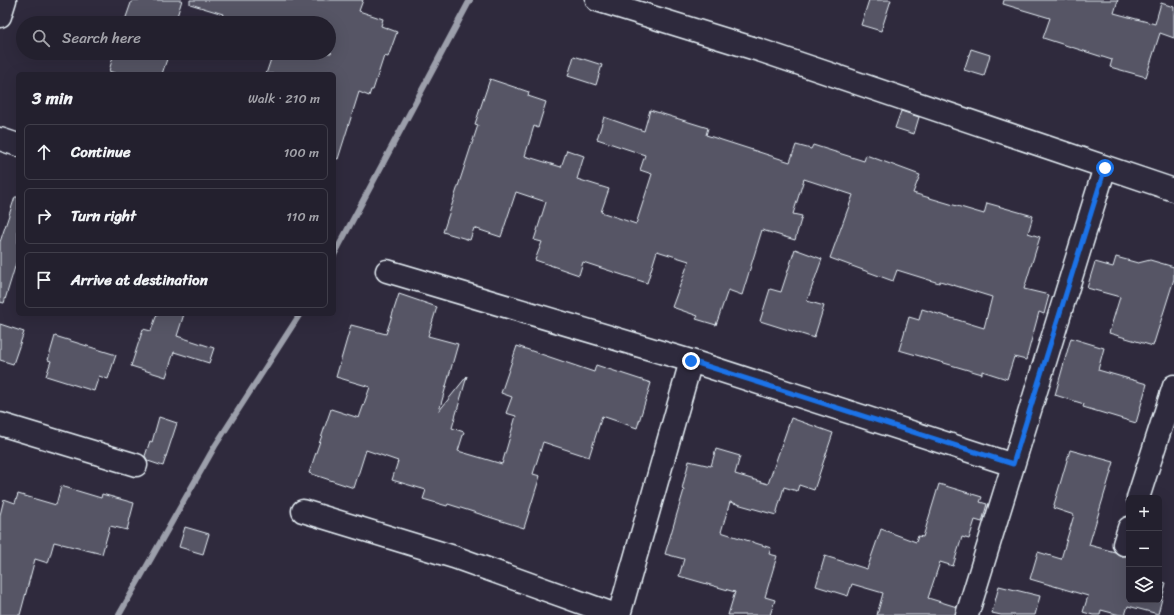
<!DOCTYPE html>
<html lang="en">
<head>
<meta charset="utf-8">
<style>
  :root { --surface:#23202e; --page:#2b2836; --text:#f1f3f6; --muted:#a3a3aa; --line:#403e4a }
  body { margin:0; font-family:Sriracha,sans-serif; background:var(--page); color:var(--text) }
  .controls { position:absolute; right:12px; bottom:12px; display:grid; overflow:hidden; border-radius:6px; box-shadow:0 4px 16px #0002 }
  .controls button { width:36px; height:36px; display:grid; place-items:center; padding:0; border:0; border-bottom:1px solid var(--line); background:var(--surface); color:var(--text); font:20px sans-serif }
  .stop { position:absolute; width:12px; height:12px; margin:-9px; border:3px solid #1a73e8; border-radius:50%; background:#fff }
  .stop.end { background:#1a73e8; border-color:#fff; box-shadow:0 1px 4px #0008 }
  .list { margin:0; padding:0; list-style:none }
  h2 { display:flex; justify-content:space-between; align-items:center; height:52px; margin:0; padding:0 16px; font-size:17px }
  h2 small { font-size:13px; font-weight:400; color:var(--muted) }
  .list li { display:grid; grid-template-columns:26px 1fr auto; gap:12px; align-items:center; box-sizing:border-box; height:56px; margin:0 8px 8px; padding:0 8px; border:1px solid var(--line); border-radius:6px }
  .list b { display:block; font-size:15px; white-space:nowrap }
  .list em { font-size:13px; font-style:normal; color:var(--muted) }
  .icon { flex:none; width:22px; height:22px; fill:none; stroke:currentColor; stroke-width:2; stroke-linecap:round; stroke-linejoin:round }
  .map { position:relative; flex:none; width:1174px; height:615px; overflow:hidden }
  .search { position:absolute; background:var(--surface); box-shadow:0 4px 16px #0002; left:16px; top:16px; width:320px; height:44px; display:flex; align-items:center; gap:10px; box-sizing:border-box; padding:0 14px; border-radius:22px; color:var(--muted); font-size:15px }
  .panel { position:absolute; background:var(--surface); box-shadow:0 4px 16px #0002; left:16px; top:72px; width:320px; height:244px; border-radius:6px }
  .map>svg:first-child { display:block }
</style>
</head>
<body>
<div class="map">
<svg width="1174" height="615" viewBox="0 0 1174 615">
  <rect width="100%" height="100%" fill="#2f2a3d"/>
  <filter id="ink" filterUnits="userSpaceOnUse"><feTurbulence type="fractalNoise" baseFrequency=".025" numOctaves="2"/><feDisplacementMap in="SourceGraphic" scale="8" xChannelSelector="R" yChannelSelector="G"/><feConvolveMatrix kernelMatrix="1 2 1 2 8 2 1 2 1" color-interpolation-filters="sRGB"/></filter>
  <g filter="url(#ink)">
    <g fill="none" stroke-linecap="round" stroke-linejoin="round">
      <path stroke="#9c9fab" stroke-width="6" d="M334 255 470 0
        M119 615 215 446 300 314"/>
    </g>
    <path fill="#575565" stroke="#e8f1f8" d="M132 0H182L175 23H124Z
      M190 0H363L359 11 383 19 381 26 397 32 388 57 384 56 373 90H371L369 96 359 92 338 159 334 158V74H266L273 53H332L329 52V23H239L222 17 223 14 190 4Z
      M869 0H891L881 31 861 25Z
      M1004 0H1118L1114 13 1155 24 1161 3 1174 7V38L1160 33 1146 77 1110 67 1112 60 1043 38 1050 18 1003 4Z
      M971 49 990 55 984 76 964 70Z
      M114 53H169L162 74H117L109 71Z
      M574 56 602 65 596 85 568 76Z
      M490 79 529 92 528 96 546 102 538 128 534 126 525 156 561 167 567 150 584 156 577 179 609 189 601 212 636 224 652 174 640 170 645 155 597 139 604 117 644 131 650 110 708 128 706 135 790 162 796 145 811 149 813 145 864 161 866 155 920 175 913 193 984 214 987 203 1033 216 1028 233 1040 237 1024 289 1049 295 1044 314 1039 312 1026 360 1014 357 1007 379 982 371V374L899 350 909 317 919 320 922 309 984 328 992 297 940 281 939 283 897 270 893 281 830 258 853 195 804 179 793 214 802 216 795 240 762 230 742 295 728 290 716 325 696 319 698 316 672 307 689 261 657 251 647 283 583 262 579 275 535 260 542 242 534 240 546 202 516 192 501 237 474 228 470 240 443 232 478 125 475 124Z
      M901 111 919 117 914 134 895 128Z
      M15 197H18V257L4 303 0 302V242Z
      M795 249 822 259 807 301 824 306 814 338 760 321 770 289 781 292Z
      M1116 257 1138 263 1150 260 1174 267V279L1153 346 1109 333 1120 297 1087 288 1095 262 1113 267Z
      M399 294 437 307 428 336 458 344 439 411 467 376 452 428 464 432 458 451 502 464 516 416 506 413 512 397 501 393 517 346 594 372 596 365 651 383 637 428 602 416 589 457 543 442 533 474 540 476 524 528 448 504 447 506 423 499 426 490 392 480 398 461 366 450 354 488 309 473 331 409 359 418 370 387 336 377 351 325 386 334Z
      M157 314H184L177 336 214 348 209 363 174 352 166 377 131 366 143 329 151 331Z
      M0 324 24 332 13 364 0 360Z
      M55 336 116 355 108 379 99 376 94 391 46 376 51 361 48 360Z
      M1071 338 1104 348 1098 370 1147 384 1136 423 1083 407 1084 404 1055 395Z
      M159 417 177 423 163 466 148 461 145 456 150 441 152 442Z
      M791 418 833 433 814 490 799 485 797 491 784 487 776 515 730 502 721 532 771 548 769 554 777 556 765 597 775 600 770 615H728L735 592 679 576 684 559 665 554 684 490 682 489 689 461 711 466 716 449 740 456 735 474 768 484Z
      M1070 450 1114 462 1089 545 1115 552 1121 556H1129V600H1159V581L1166 583 1158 614 1128 606 1125 615H1120L1101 610 1100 615H1093L1083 612 1088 596 1030 579 1038 552 1061 559 1074 515 1053 508Z
      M939 484 982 497 980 502 987 504 982 522 975 520 969 539 962 537 953 566 940 562 928 598 957 607 955 615H877L883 593 852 584 848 596 816 586 825 556 867 569 881 529 916 542 918 536 923 537Z
      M61 486 101 498 102 494 134 503 127 530 110 526 102 554 54 542 48 563 35 559 20 615H0V515L4 499 15 503 18 494 56 505Z
      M185 527 209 534 203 554 179 547Z
      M999 586 1040 596 1035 615H1001L992 613Z"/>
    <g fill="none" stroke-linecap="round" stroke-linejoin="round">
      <defs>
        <path id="minor" d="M597 0 759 50 1174 190
          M0 16 5 0
          M0 139 18 145
          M387 271 691 361 1013 465
          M0 424 136 465
          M1138 498 1174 386
          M303 511 454 557 616 615
          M1124 544 1129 528
          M619 615 691 361
          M967 615 1105 167"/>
      </defs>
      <use href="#minor" stroke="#e8f1f8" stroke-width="25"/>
      <use href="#minor" stroke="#2f2a3d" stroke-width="22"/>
    </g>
  </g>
  <g fill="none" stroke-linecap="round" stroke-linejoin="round" filter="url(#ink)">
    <path stroke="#1a73e8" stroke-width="5" d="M691 361 1013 464 1105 168"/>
  </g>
</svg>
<div class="controls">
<button>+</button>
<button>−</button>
<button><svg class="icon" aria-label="layers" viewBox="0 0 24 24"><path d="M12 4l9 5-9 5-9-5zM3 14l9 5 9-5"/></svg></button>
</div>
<div class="stop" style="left:1105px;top:168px"></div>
<div class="stop end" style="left:691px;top:361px"></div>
<div class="search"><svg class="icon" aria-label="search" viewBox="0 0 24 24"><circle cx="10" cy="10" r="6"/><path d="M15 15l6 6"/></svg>Search here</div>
<section class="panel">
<h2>3 min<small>Walk · 210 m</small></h2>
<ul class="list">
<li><svg class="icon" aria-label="ahead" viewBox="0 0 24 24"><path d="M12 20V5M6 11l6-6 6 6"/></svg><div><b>Continue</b></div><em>100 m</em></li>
<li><svg class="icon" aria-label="right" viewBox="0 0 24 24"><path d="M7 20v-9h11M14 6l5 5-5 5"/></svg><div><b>Turn right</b></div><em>110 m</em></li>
<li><svg class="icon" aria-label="arrive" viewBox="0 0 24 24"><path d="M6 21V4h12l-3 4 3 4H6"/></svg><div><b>Arrive at destination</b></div></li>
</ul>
</section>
</div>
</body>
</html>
